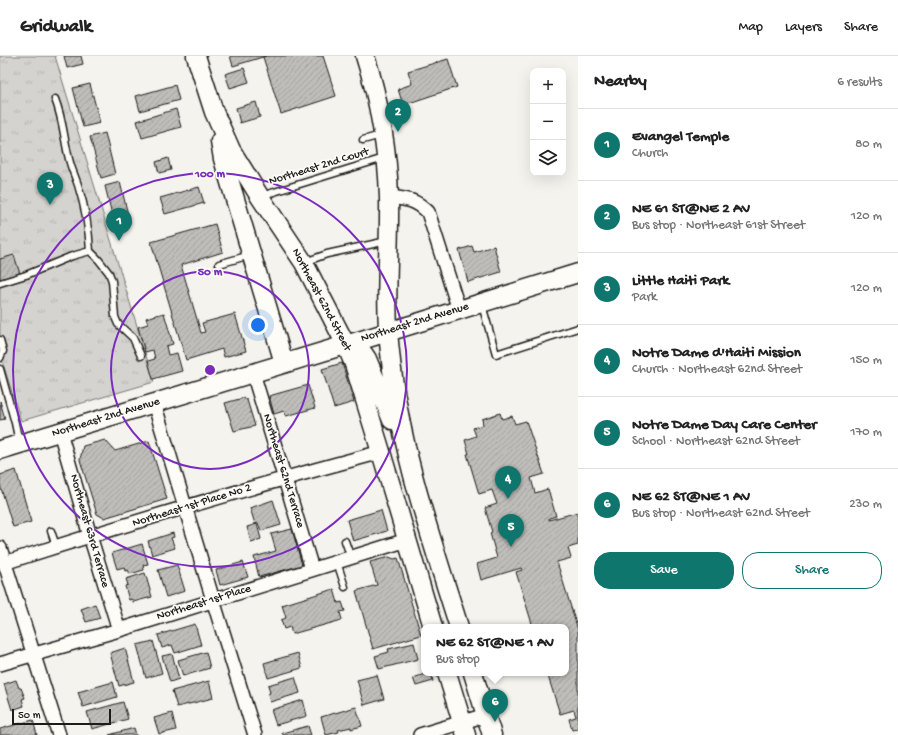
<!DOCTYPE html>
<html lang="en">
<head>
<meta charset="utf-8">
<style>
  :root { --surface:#fff; --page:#f6f6f6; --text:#222; --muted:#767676; --line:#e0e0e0; --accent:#0f766e }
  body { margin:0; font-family:"Gochi Hand",sans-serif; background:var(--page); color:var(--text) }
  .controls { position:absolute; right:12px; top:12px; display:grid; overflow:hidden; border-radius:8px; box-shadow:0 4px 16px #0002 }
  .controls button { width:36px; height:36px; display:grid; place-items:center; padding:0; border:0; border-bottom:1px solid var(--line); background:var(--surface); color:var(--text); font:20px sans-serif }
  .scale { position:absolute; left:12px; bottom:10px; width:99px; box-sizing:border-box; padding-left:4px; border:2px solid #1c1c1c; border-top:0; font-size:11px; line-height:14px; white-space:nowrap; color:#1c1c1c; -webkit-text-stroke:3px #fdfcf7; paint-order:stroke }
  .you { position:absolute; left:258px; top:269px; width:14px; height:14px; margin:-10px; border:3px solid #fff; border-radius:50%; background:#1a73e8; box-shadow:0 0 0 6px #1a73e833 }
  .badge { display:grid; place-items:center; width:26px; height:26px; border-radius:50%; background:var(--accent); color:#fff; font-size:13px; font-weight:700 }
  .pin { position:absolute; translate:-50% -33px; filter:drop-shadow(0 1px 2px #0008) }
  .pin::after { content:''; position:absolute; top:21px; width:14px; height:12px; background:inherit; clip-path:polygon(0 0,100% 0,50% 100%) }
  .popup { position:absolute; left:421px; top:568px; width:148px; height:52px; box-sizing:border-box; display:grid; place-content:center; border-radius:8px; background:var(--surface); filter:drop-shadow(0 1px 3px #0005); font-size:13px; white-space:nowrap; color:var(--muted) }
  .popup b { font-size:15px; color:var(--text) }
  .popup::after { content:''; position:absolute; left:50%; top:100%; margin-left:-8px; border:8px solid transparent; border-top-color:var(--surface) }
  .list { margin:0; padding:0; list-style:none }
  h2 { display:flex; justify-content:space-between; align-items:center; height:52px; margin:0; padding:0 16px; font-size:17px }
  h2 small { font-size:13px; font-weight:400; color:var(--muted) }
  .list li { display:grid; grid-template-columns:26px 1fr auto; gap:12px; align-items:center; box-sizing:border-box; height:72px; padding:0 16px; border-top:1px solid var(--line) }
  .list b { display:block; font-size:15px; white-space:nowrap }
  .list p { margin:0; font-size:13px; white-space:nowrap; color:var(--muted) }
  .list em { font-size:13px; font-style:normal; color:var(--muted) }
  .actions { display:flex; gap:8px; padding:12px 16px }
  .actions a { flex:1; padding:9px 0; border:1px solid var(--accent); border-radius:16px; text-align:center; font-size:14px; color:var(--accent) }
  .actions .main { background:var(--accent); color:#fff }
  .icon { flex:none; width:22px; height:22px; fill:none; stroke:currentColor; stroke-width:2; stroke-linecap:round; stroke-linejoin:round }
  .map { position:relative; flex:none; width:578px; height:679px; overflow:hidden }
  header { display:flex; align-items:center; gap:24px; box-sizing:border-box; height:56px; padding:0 20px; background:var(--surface); border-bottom:1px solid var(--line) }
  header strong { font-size:19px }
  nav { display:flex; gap:22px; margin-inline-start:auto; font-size:14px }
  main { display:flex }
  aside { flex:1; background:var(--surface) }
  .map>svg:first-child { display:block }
</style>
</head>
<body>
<header>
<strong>Gridwalk</strong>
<nav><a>Map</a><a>Layers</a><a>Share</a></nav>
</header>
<main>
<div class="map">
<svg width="578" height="679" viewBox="0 0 578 679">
  <defs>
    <pattern id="park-tufts" width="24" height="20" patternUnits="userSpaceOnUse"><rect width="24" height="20" fill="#d4d3cf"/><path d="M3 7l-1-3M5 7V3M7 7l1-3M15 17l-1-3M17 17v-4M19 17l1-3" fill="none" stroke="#b5b5b1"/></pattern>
    <pattern id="building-hatch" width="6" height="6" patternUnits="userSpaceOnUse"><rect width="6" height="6" fill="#bebdba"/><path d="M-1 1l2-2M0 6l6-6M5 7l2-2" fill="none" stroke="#a3a29f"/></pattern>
  </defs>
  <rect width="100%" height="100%" fill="#f4f3ee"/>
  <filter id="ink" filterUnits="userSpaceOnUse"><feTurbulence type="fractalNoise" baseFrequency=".025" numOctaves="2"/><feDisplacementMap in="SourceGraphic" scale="8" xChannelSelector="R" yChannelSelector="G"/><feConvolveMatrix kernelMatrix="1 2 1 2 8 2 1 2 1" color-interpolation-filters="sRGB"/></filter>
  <g filter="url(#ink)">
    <path fill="url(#park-tufts)" stroke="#787876" d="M0 0H55L154 326 21 365 0 298Z"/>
    <path fill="url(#building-hatch)" stroke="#1c1c1c" d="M64 0H81L83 8 67 12Z
      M230 0H266L233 10Z
      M266 0H323L336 40 281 58 263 1Z
      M448 3 457 31 403 49 398 33 412 28 408 15Z
      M244 12 249 26 230 32 225 18Z
      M90 28 100 67 83 71 73 32Z
      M175 29 179 44 140 55 136 40Z
      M256 46 260 61 240 67 236 52Z
      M176 53 181 71 142 82 137 65Z
      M105 77 115 118 101 122 90 81Z
      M168 102 171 114 159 117 156 106Z
      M120 126 130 167 115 171 105 130Z
      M199 131 204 147 165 158 160 142Z
      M215 168 223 196 181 209 201 277 205 276 202 267 235 258 246 295 224 301 222 293 186 304 151 186Z
      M472 190 474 196 494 190 501 216 468 226 459 194Z
      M14 199 20 218 0 224V203Z
      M164 257 173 288 166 290 168 299 177 297 182 315 153 323 148 305 155 303 153 294 145 296 138 271 148 268 146 262Z
      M342 307 354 346 334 352 322 313Z
      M308 329 315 352 286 360 284 355 274 358 269 340Z
      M243 342 247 344 255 370 234 375 225 347Z
      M0 345 5 363 0 364Z
      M500 357 502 363 512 360 515 368 526 365 544 418 531 422 535 437 548 433 556 460 549 462V464L578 456V489L568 492 571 502 557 506 578 574V673L572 674 569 663 576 661 574 654 560 658 547 617H566V571H533L516 516 522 514 521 512 481 524 477 508 497 502 490 477 492 476 485 452 497 448 492 434 479 438 467 398H469L465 384 476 380 473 372 483 369 482 363Z
      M105 384 115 395 149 385 167 443 104 462 97 458 80 404 83 390Z
      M16 414 31 466 13 471 0 429V419Z
      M273 444 281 469 261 475 258 467 255 468 250 452Z
      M381 454 387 475 353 485 347 464Z
      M257 468 261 483 251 486 247 471Z
      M292 473 302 509 259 521 254 501 276 495 271 478Z
      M173 477 174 481 171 482 175 492 152 499 148 485Z
      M142 488 148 508 143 509 144 514 130 518 128 514 125 515 124 511 117 513 112 497Z
      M389 501 394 503 398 502 421 579 373 593 356 535 377 529 370 506Z
      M243 506 248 521 220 529 216 514Z
      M177 509 185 535 166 541 158 514Z
      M145 517 152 541 133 546 132 543 129 544 125 530 128 529 126 523Z
      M334 533 338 547 342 546 345 555 340 556 342 564 292 578 290 571 284 573 281 564 286 562 282 549Z
      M95 548 100 562 86 566 81 553Z
      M195 568 201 589 175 597 172 589 162 592 158 579Z
      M153 585 162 617 146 622 137 589Z
      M414 587 418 603 379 613 375 600 389 596 388 593Z
      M125 592 134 626 119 630 110 597Z
      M206 596 210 612 183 620 178 604Z
      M298 597 302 612 268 622 264 607Z
      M172 598 179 623 170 626 162 600Z
      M428 617H431L433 625 416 630 413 622Z
      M377 619 384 643 364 649 357 624Z
      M295 621 300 637 270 646 268 638 270 637 268 629Z
      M16 624 19 632H21L25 642 22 643 24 650 12 654 4 628Z
      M209 625 213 642 177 651 172 635Z
      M113 626 117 641 83 651 78 636Z
      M303 644 307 660 276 669 271 654Z
      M123 646 128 663 92 673 87 656Z
      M356 651 362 670 351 673V671L338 674 339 676 326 679 321 661Z
      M172 657 176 674 159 678 154 662Z
      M33 664 37 679H0V673Z
      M308 670 311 679H283L282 677Z
      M134 672 136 679H109Z"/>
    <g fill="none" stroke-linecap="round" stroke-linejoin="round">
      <defs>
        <path id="lane" d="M363 84 381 79
          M261 140 384 102
          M90 195 98 203 109 217 112 225 115 261 118 268 133 282 141 300
          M305 206 327 198 387 185
          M219 208 250 199
          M0 227 26 219 72 200 90 195C89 172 85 151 78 129 75 120 71 112 69 103 64 83 63 63 55 43
          M482 249 496 298 578 272
          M0 284 3 295 0 302
          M0 313 15 367 19 386
          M51 475 56 490
          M345 485 351 502
          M337 506 345 531"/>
        <path id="street" d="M389 141C406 143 415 143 428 156L459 254
          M253 317 312 513
          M154 347 213 544 255 679
          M60 376 90 480 119 574
          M0 492 59 679
          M4 507C129 467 254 430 381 396
          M0 608 119 574 407 484
          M420 679 486 659"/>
        <path id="secondary" d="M196 0 214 56 231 94 260 141 304 207 346 289 354 308 381 396 433 571
          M365 0C379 43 388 97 389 142 390 194 384 245 390 296 399 391 431 481 459 571
          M220 85 223 103 284 307
          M346 289C359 290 361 293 367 303L392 364
          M0 394 388 276 578 217
          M447 617 466 679
          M473 617 492 679"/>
      </defs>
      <use href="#lane" stroke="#1c1c1c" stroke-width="9"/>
      <use href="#street" stroke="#1c1c1c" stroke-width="16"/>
      <use href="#secondary" stroke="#1c1c1c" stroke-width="21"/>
      <use href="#lane" stroke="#fdfcf7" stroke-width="6"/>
      <use href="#street" stroke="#fdfcf7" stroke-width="13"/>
      <use href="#secondary" stroke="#fdfcf7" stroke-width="18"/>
    </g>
  </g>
  <g fill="none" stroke="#7b2cbf" stroke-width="2">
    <circle cx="210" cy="314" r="99"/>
    <circle cx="210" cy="314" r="197"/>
  </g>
  <g text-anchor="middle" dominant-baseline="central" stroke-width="3.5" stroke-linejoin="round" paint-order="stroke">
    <g font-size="12" fill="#1c1c1c" stroke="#fdfcf7">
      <text transform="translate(319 111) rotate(-17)">Northeast 2nd Court</text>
      <text transform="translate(321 244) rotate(62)">Northeast 62nd Street</text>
      <text transform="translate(415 267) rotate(-17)">Northeast 2nd Avenue</text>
      <text transform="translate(106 362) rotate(-17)">Northeast 2nd Avenue</text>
      <text transform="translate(283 415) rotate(73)">Northeast 62nd Terrace</text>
      <text transform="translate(192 450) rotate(-17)">Northeast 1st Place No 2</text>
      <text transform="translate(89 475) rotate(74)">Northeast 63rd Terrace</text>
      <text transform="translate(204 547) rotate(-17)">Northeast 1st Place</text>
    </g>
  </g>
  <circle cx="210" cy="314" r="6" fill="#7b2cbf" stroke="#fdfcf7" stroke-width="2"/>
  <g font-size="12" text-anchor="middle" font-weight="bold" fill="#7b2cbf" stroke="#fdfcf7" stroke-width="3.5" stroke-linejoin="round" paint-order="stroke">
    <text x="210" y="121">100 m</text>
    <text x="210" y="219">50 m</text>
  </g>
</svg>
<div class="controls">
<button>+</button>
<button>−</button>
<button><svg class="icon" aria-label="layers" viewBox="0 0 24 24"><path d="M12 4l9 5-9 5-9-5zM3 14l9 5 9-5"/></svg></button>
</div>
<div class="scale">50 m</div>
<div class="you"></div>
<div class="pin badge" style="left:119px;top:185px">1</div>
<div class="pin badge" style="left:398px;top:76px">2</div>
<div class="pin badge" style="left:50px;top:149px">3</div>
<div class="pin badge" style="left:508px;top:443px">4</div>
<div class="pin badge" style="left:511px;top:491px">5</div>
<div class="pin badge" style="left:495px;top:666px">6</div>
<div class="popup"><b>NE 62 ST@NE 1 AV</b>Bus stop</div>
</div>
<aside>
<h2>Nearby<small>6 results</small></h2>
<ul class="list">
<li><span class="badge">1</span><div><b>Evangel Temple</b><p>Church</p></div><em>80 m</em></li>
<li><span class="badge">2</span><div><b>NE 61 ST@NE 2 AV</b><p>Bus stop · Northeast 61st Street</p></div><em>120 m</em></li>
<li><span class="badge">3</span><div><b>Little Haiti Park</b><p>Park</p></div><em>120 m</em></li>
<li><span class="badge">4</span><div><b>Notre Dame d'Haiti Mission</b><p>Church · Northeast 62nd Street</p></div><em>150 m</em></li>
<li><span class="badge">5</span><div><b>Notre Dame Day Care Center</b><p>School · Northeast 62nd Street</p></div><em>170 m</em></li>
<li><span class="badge">6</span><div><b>NE 62 ST@NE 1 AV</b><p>Bus stop · Northeast 62nd Street</p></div><em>230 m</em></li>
</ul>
<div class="actions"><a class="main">Save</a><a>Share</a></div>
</aside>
</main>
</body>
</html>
